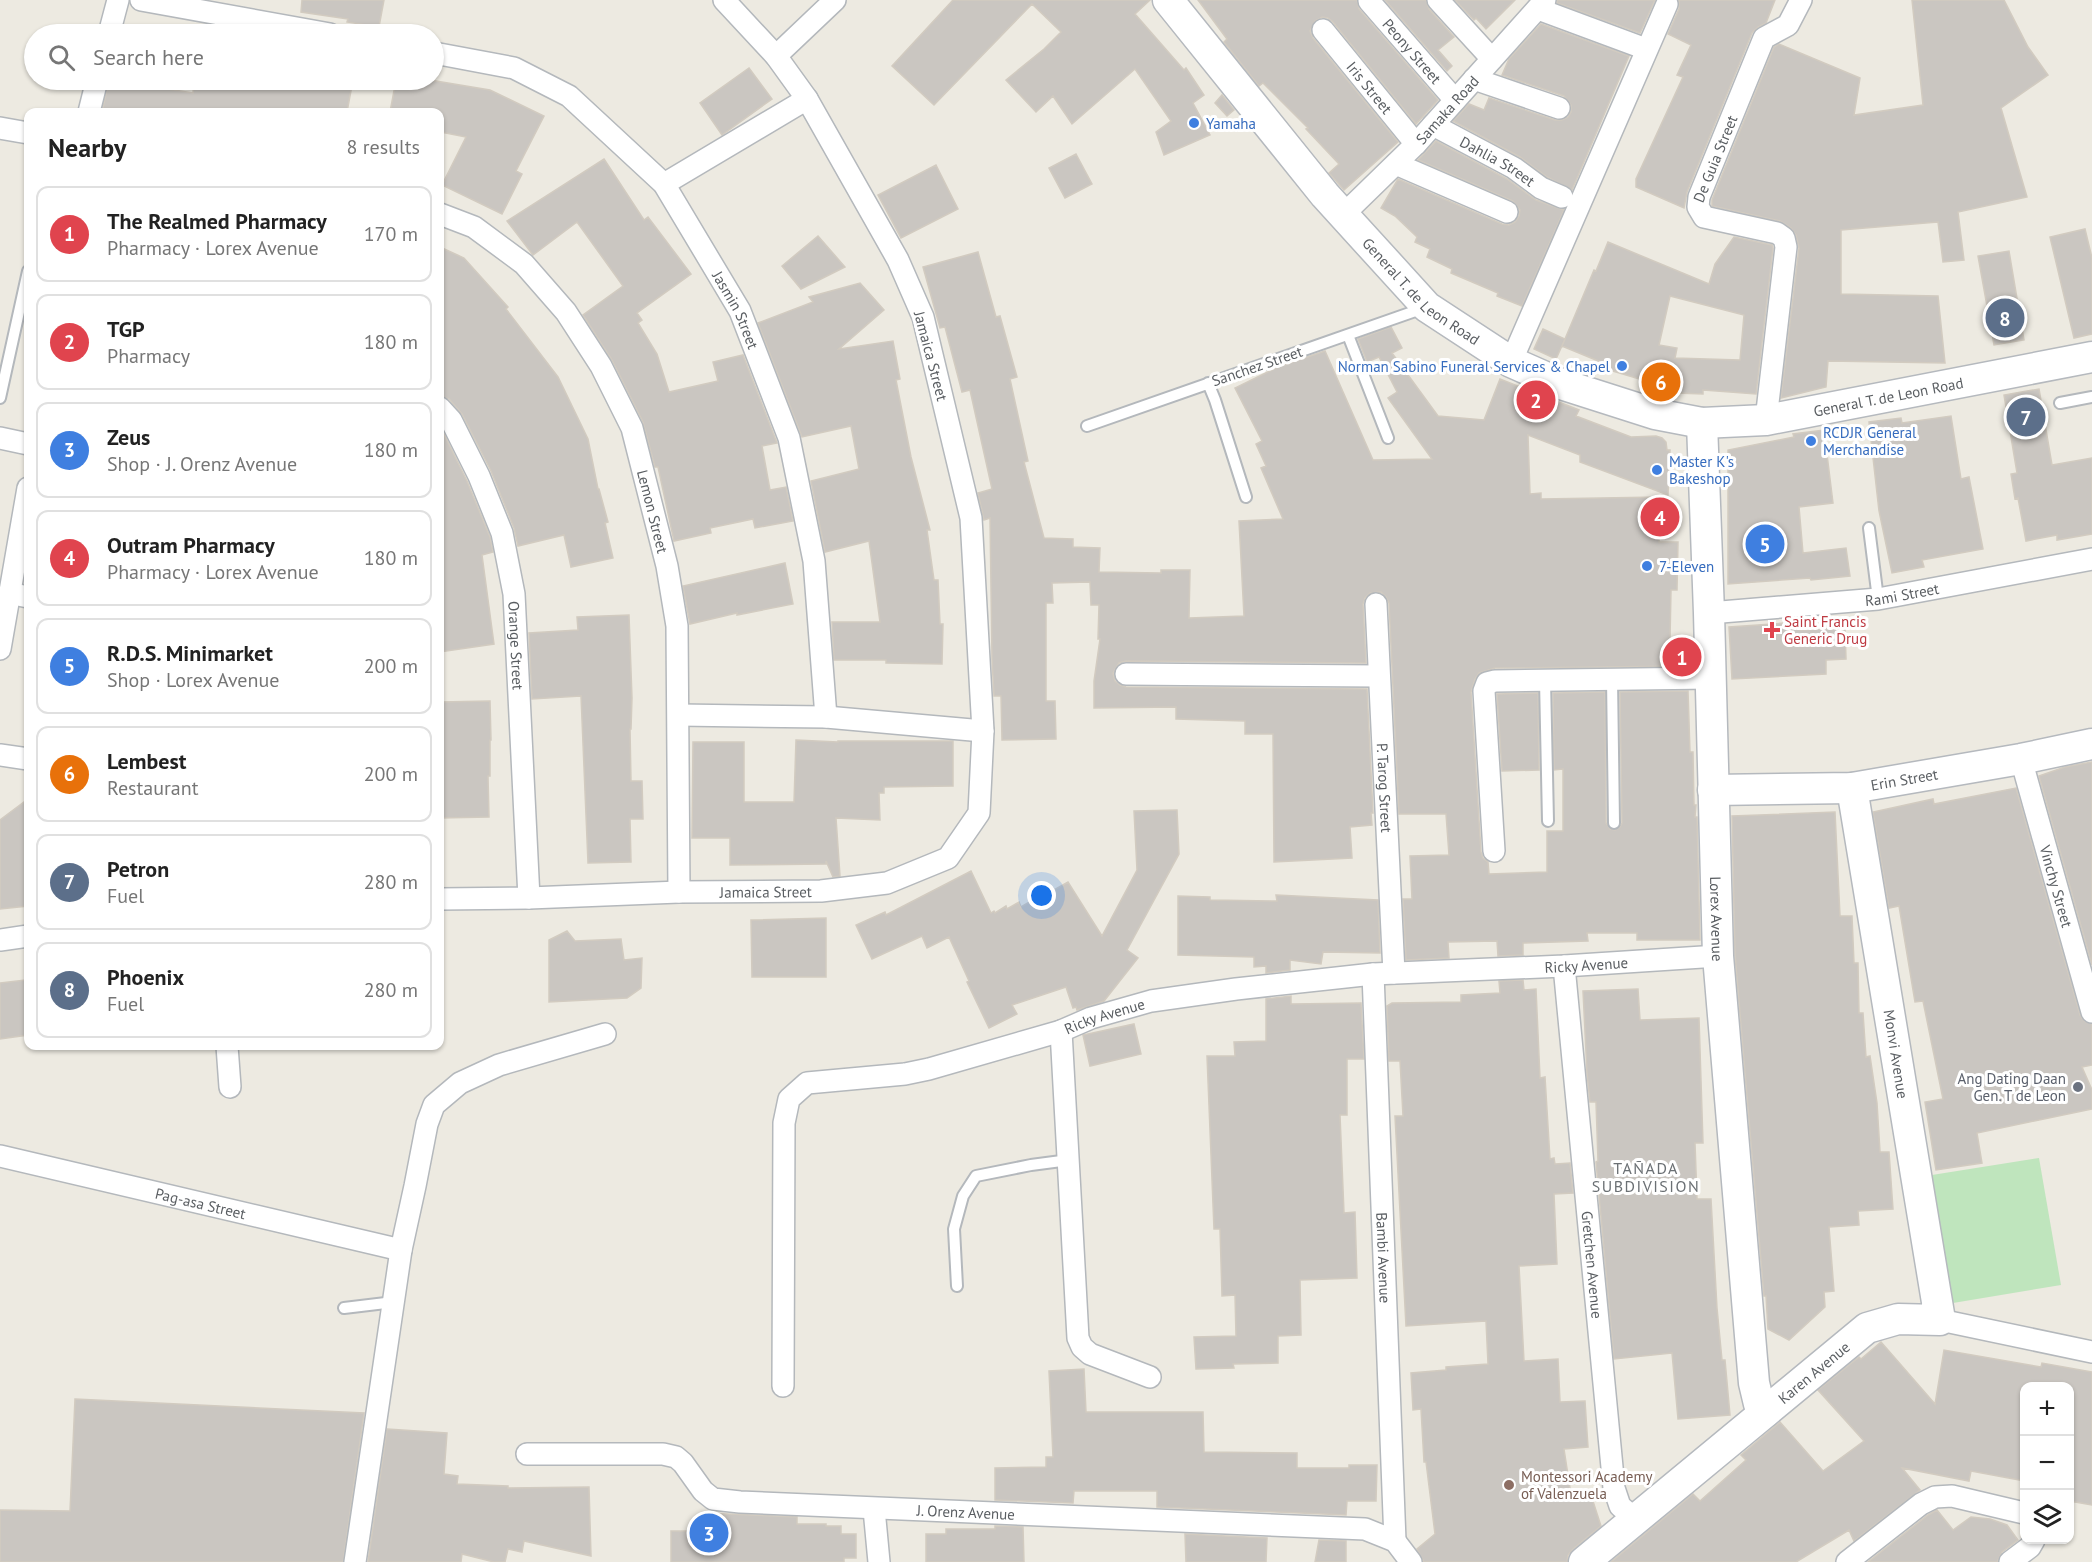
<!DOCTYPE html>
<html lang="en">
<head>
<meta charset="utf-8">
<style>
  :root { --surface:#fff; --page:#f6f6f6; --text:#222; --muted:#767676; --line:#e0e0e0; --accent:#b45309 }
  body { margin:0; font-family:"PT Sans",sans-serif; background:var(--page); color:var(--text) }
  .controls { position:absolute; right:18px; bottom:18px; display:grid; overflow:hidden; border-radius:12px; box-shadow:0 2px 4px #0004 }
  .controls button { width:54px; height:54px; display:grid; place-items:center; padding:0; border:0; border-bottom:2px solid var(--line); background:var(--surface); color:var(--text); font:30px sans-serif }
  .you { position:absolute; left:1042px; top:896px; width:21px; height:21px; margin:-15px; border:4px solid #fff; border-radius:50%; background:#1a73e8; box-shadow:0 0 0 9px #1a73e833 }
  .badge { display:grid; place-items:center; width:39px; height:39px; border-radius:50%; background:var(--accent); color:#fff; font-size:20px; font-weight:700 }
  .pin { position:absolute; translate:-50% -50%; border:3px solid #fff; box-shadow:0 2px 6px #0006 }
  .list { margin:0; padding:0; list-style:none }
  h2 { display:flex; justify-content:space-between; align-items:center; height:78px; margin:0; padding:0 24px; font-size:26px }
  h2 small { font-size:20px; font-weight:400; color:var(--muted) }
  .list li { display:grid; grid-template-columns:39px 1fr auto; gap:18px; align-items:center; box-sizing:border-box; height:96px; margin:0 12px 12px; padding:0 12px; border:2px solid var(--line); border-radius:12px }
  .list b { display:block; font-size:22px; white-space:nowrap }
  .list p { margin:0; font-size:20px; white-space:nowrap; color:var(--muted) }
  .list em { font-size:20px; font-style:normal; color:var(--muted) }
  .icon { flex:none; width:33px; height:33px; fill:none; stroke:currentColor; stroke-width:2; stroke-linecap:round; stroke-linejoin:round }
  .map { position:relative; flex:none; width:2092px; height:1562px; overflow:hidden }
  .search { position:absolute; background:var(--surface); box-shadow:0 2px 4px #0004; left:24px; top:24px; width:420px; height:66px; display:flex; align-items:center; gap:15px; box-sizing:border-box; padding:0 21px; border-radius:33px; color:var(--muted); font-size:22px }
  .panel { position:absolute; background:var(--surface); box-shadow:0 2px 4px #0004; left:24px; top:108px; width:420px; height:942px; border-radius:12px }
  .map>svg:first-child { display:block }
</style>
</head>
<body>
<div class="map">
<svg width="2092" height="1562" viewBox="0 0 2092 1562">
  <rect width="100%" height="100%" fill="#edeae1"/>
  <path fill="#bfe5bd" d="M2039 1158 2061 1285 1953 1303 1932 1175Z"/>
  <path fill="#cac6c1" stroke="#d2cbc0" stroke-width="1.5" fill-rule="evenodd" d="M302 0H384L379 27 347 22 348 19 301 12Z
    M953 0H1150L1135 14 1184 70 1186 68 1204 95 1193 103 1210 135 1164 155 1156 132 1171 121 1135 69 1072 124 1053 96 1036 112 1006 80 1044 49 1061 32 1032 4 934 105 892 66Z
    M1198 0H1357L1359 9 1438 100 1416 124 1333 22 1328 18 1322 17 1315 21 1310 31 1313 38 1398 142 1344 190 1329 173 1339 164 1306 129 1308 128 1263 83 1259 86 1224 42 1227 39Z
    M1385 0H1426L1429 9 1454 37 1438 50 1452 66 1447 71Z
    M1455 0H1515L1486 29 1476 18 1474 20Z
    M1557 0H1655L1640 33 1557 3Z
    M1679 0H1775L1766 23 1758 27 1752 33 1687 192 1684 208 1636 187V179L1683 77 1677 75 1691 45 1668 34 1679 9Z
    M1912 0H2004L2028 47 2048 75 2001 108 2027 197 1958 212 1964 260 1943 262 1938 222 1841 230V294L1938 296 1945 363 1828 361 1826 387 1781 398 1799 248 1796 235 1791 228 1780 221 1712 206V200L1774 47 1779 44 1860 78 1854 115 1923 105Z
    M1541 24 1629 56 1572 190 1547 177 1520 157 1453 121 1469 104 1484 110 1489 98 1555 120H1562L1568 117 1571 112V105L1564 96 1502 75 1509 59Z
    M749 68 772 99 722 135 700 103Z
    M109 80H121L149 84V86L193 93 194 80H353L347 112H102Z
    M396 80H430L490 90 544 116 516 171 522 174 502 214 442 185 466 137 440 132V112H390Z
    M1222 95 1234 110 1227 116 1215 103Z
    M1436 141 1507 179 1536 200 1564 210 1522 306 1497 296 1498 293 1451 273 1452 269 1427 257 1430 249 1415 242 1417 237 1395 216 1381 208 1398 179 1502 224 1509 225 1515 222 1519 216 1520 210 1513 201 1418 160Z
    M1076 154 1092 184 1065 198 1049 168Z
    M604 159 644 220 648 217 691 274 637 313 642 320 638 323 657 354 669 392 718 381 713 362 743 355 777 443 762 446 770 490 786 487 793 521 755 528 753 519 710 528 711 533 674 541 658 467H655L643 422 612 360 583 315 623 286 577 222 533 255 507 221Z
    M936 165 958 209 901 238 878 195Z
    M2085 229 2092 258V334L2074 338 2050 237Z
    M818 236 845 267 801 289 782 266Z
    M1734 237 1772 245 1773 248 1756 394 1703 390V394L1676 393V390L1652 386 1653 383 1606 369 1608 365 1562 346 1594 270 1596 271 1608 242 1709 284 1715 264ZM1670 296 1744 315 1740 360 1675 358 1677 348 1659 345Z
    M440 247 464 258 508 307 506 309 558 377 588 439 598 489H599L608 522 605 523 613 558 571 567 564 535 518 546 514 528 491 471 462 414 449 399 440 396Z
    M2009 251 2024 340 1994 345 1978 256Z
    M978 252 996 317 1000 316 1017 377 1010 379 1028 461 1024 462 1044 538 1073 539V547L1100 548 1099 572 1161 573V570H1190L1189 618 1244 616 1239 521 1283 519 1261 468 1266 466 1256 444 1262 441 1235 388 1278 367 1325 351 1373 460 1432 459 1388 398 1397 392 1379 357 1367 362 1358 339 1391 327 1402 348 1392 353 1438 416 1484 420 1500 379 1579 410 1576 416 1631 437 1656 436 1662 438 1666 442 1667 450H1670L1668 495 1580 462V455L1528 435 1530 494 1541 493V499L1659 497V542H1678L1677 590H1671L1670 640 1689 639 1690 666 1495 668 1479 673 1475 679 1471 692 1481 852 1483 858 1488 862 1489 874 1547 872V831H1563V769L1554 770 1553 693 1605 692 1606 823 1610 829 1615 830 1620 827 1622 823 1620 692 1688 691 1690 752H1693L1694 805H1696L1695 817H1697L1700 940H1637V933H1587L1588 941 1523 943V955L1498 956 1497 941 1448 942 1449 958 1406 960 1403 899H1412L1410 856 1449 855 1446 814H1399L1389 603 1386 597 1381 592 1370 593 1365 598 1363 604 1366 663 1126 661 1119 663 1113 673 1115 681 1120 685 1126 687 1367 689 1373 813H1371L1372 825 1350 827 1352 858 1274 862 1273 734H1245V721L1176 719V707L1094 708V681L1100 639H1098L1099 605H1091L1090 582 1052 583 1053 603H1046V701H1055L1056 739 1002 740 1001 696H994L992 659 990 518 984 520 978 493 992 489 970 390 962 392 945 327 940 328 923 267Z
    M860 283 884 310 839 349 893 341 900 379 896 380 911 457 930 530H927L934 580H938L940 624H943L942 664 886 663V660H834L832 622H880L869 541 825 552 811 481 859 469 851 426 802 437 758 323 813 302 809 297Z
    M1543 329 1565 339 1556 359 1534 349Z
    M2039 389 2052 465 2092 458V534L2057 540V535L2026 541 2018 498 2015 499 2011 474 2017 473 2004 395Z
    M1951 416 1961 479 1969 477 1983 549 1922 560 1924 567 1892 573 1879 511 1869 422 1901 418 1902 423Z
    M440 426 467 481 490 537 493 552 482 555 494 644 440 652Z
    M1824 430 1833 503 1799 507 1803 553 1846 548 1850 576 1811 580 1810 578 1728 584V450L1794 437 1793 434Z
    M785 563 793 604 737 615V613L690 624 683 586Z
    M629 615 632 698 631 729H630L631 781H642L643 819H630L631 862 588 863 581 696 532 699 529 633 578 630 577 617Z
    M1800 622V630L1845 628 1846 659 1826 660V674L1732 679 1729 627Z
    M1538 693 1539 770 1502 771 1497 694Z
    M490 701 491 740H490V776H488L489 817 440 818V702Z
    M796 740 838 742V741H953V786L884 787V793H879L880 820 836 818 840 876 833 877 826 861V864L730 865V838H692L693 742H744V802H794Z
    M2092 762V965L2039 776 2065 767Z
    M2016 788 2080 1015 2084 1021 2092 1024V1065L2082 1067 2092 1090V1109L1977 1133 1982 1163 1936 1170 1925 1102 1943 1099 1923 1001 1915 1002 1899 906 1889 908 1873 812 1933 799 1934 804Z
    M28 799V906L0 909V820Z
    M1177 810 1179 854 1127 950 1138 958 1104 1001 1077 1010 1076 1007 1073 1008 1066 987 1012 1005 1017 1014 989 1028 967 982 969 981 949 937 927 948 922 936 872 959 856 925 885 912 886 915 971 871 991 913 994 911 995 913 1006 906 1007 909 1019 902 1021 907 1053 888 1054 890 1068 882 1102 936 1137 870 1134 811Z
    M1835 812 1840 916H1852L1854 963H1858L1859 1013H1863L1866 1057 1870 1056 1877 1103 1880 1152H1889L1893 1209 1858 1211 1859 1225 1829 1227 1834 1291 1824 1292 1825 1307 1789 1340 1768 1329 1766 1296H1764L1735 955 1732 816Z
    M1276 895 1378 900 1380 953 1323 952 1321 964 1290 960V970L1266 973V966L1254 967V957L1178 955V896L1210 897V900L1277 901Z
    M826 918V977H752L751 920Z
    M567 931 575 941 621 939 624 960 642 958 641 988 627 998 549 1002V940Z
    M25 980 28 1003V1035L0 1039V983Z
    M1523 980 1524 990 1536 989 1540 1078 1545 1077 1550 1159 1554 1158 1555 1164 1570 1163 1573 1193 1554 1194 1557 1264 1519 1266 1524 1361 1558 1359 1560 1402 1585 1401 1588 1447 1564 1449 1572 1501 1592 1498 1601 1526 1573 1549 1568 1555 1567 1562H1424L1417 1549 1435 1534 1426 1462H1424L1421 1409 1413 1410 1411 1373 1446 1370V1367L1488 1364 1486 1321 1406 1326 1395 1116H1403L1400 1061H1389L1387 1006 1392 1003 1461 1002V995L1500 993 1499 981Z
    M1638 989 1640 1020 1699 1018 1703 1143H1695L1697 1199H1711L1717 1308 1722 1360H1725L1730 1415 1678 1419 1672 1353 1614 1359 1596 1162 1598 1161 1596 1102H1590L1587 1073 1583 991Z
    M1291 996V1004L1361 1003 1364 1059H1347V1115H1340L1344 1213 1355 1212 1357 1278 1300 1280 1301 1335 1278 1336V1363L1233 1364 1234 1368 1196 1369 1194 1337 1236 1336 1235 1295 1222 1296 1220 1229H1214L1207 1056H1235L1234 1042 1266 1041V999Z
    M1134 1024 1141 1054 1090 1066 1083 1035Z
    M1881 1342 1935 1404 1944 1350 2041 1367 2042 1363 2092 1372V1505L2070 1501V1386H2025V1481L1971 1471 1969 1481 1902 1468 1920 1490 1854 1541 1849 1530 1796 1562H1611L1693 1494 1700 1501 1746 1460 1741 1455 1780 1422 1823 1471 1864 1441 1818 1390 1859 1357 1861 1359Z
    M1084 1369 1086 1412H1203L1204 1452 1297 1453V1468H1349V1465H1377L1376 1501H1347L1346 1515 1157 1507V1491H1074L1073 1503 995 1500V1468L1046 1467V1457H1053L1049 1371Z
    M75 1399 364 1413 343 1562H0V1510L70 1511Z
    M387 1429 447 1433 444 1474 458 1476 457 1484 508 1486V1488L589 1487 591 1556 524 1541 522 1552 508 1549 505 1562H494L462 1554 461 1562H368Z
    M1937 1510 1953 1530 1971 1517 1990 1519 2007 1525 2018 1540 2002 1552 1997 1562H1868L1928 1515Z
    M704 1513 797 1517V1524H826V1526H841V1534H856V1558H844V1562H671V1531H704Z
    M995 1526 1023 1527 1024 1562H926V1534H946V1529H995Z
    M1185 1534 1267 1538 1266 1562H1186Z
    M1319 1540 1346 1541V1562H1315Z"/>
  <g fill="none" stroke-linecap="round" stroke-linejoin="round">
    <defs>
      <path id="lane" d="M1348 335 1388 438
        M1208 383 1215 400 1246 497
        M0 398 28 271
        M2060 403 2092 397
        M1087 426 1424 308
        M1869 528 1878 599
        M1612 679 1614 823
        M1545 680 1548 821
        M957 1286 954 1229 963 1196 976 1176 1031 1165 1069 1160
        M344 1308 394 1302"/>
      <g id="street">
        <path d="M141 0 330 34"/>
        <path d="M1438 0 1492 59"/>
        <path id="s1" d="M1369 1 1455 100"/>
        <path d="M1538 9 1646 49"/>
        <path id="s2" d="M1323 30 1416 144"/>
        <path d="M109 34 118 0"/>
        <path id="s3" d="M434 53 514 68 569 96 664 184 740 311 789 438 814 561 826 717"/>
        <path d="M776 56 835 0"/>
        <path d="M1474 79 1559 108"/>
        <path d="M89 112 97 80"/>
        <path id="s4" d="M1433 125 1514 168 1541 188 1562 197"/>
        <path d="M0 128 28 133"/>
        <path d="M1396 164 1507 212"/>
        <path d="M664 184 807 99"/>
        <path id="s5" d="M440 214 474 227 524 264 566 312 601 366 632 428 667 566 677 626 679 892"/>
        <path id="s6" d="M1343 215 1416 144 1545 0"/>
        <path d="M1511 362 1667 4"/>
        <path id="s7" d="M440 408 451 420 479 476 502 533 514 594 529 898"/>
        <path id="s8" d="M1766 420 1786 247 1784 238 1777 233 1704 217 1698 207 1699 197 1764 38 1788 25 1801 0"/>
        <path d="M0 438 28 444"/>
        <path d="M9 593 28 597"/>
        <path id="s9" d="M1376 604 1394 973"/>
        <path id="s10" d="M1709 613 1878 599 2092 559"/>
        <path d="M0 649 28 488"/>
        <path d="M1126 674 1378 676"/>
        <path d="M679 715 826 717 983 731"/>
        <path d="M0 755 28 759"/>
        <path id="s11" d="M2021 759 2092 1012"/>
        <path d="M1494 851 1484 691 1487 683 1495 681 1710 678"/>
        <path id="s12" d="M440 899 529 898 679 892 821 891 887 883 948 858 979 813 983 731 971 518 923 317 898 260 807 99 776 56 724 0"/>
        <path d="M0 940 28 936"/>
        <path id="s13" d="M1564 966 1614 1488 1620 1506 1635 1519"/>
        <path id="s14" d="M1373 974 1395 1541"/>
        <path d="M1061 1031 1078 1338 1082 1347 1090 1354 1150 1377"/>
        <path d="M227 1046 230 1087"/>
        <path id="s15" d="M0 1156 401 1250"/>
        <path d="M1940 1320 2092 1352"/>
        <path id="s16" d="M783 1386 784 1123 789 1099 807 1083 905 1074 929 1069 1061 1031 1091 1018 1151 1001 1236 989 1373 974 1564 966 1718 956"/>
        <path id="s17" d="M527 1454H663L676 1457 683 1463 703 1491 713 1499 740 1502 1365 1529 1395 1541 1411 1562"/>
        <path d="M874 1509 879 1562"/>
        <path d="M355 1562 401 1250 415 1186 427 1124 434 1105 460 1083 499 1065 605 1034"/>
        <path d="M1847 1562 1921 1504 1935 1497 1952 1496 2024 1513"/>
        <path d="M2010 1562 2030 1547 2034 1540"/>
      </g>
      <g id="secondary">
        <path id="s18" d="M1168 0 1325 195 1427 307 1511 362 1561 384 1655 414 1702 423 1766 420 2092 357"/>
        <path id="s19" d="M1702 423 1709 613 1718 956 1754 1383 1759 1404 1765 1412"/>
        <path id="s20" d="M1713 790 1852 788 2021 759 2092 744"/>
        <path id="s21" d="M1584 1562 1867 1328 1898 1319 1940 1320 1852 788"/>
      </g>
    </defs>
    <use href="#lane" stroke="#b4b8bc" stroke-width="14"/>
    <use href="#street" stroke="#b4b8bc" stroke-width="24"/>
    <use href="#secondary" stroke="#b5b9be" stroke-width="33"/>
    <use href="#lane" stroke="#fff" stroke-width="10"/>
    <use href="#street" stroke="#fff" stroke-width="21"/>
    <use href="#secondary" stroke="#fff" stroke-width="30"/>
  </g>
  <g fill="#3f7fe0" stroke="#fff" stroke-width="2">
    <circle cx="1194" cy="123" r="6"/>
    <circle cx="1622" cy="366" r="6"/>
    <circle cx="1811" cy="441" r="6"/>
    <circle cx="1657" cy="470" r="6"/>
    <circle cx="1647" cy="566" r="6"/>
  </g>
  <path fill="#e0444e" stroke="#fff" stroke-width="2" d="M1769 621h6v6h6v6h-6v6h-6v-6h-6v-6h6z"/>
  <circle fill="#6b7280" stroke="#fff" stroke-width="2" cx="2078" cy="1087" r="6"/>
  <circle fill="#8d6e63" stroke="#fff" stroke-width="2" cx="1509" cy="1485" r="6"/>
  <g text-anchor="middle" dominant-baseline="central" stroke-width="6" stroke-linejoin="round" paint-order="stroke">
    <g font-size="15" fill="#5a5e62" stroke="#fff">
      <text stroke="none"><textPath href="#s1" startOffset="66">Peony Street</textPath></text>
      <text stroke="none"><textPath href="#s2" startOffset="74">Iris Street</textPath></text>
      <text stroke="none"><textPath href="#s6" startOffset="148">Samaka Road</textPath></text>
      <text stroke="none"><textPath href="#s8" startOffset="330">De Guia Street</textPath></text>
      <text stroke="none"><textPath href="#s4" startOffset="74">Dahlia Street</textPath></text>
      <text stroke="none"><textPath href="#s18" startOffset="387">General T. de Leon Road</textPath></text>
      <text stroke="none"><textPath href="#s3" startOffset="418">Jasmin Street</textPath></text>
      <text transform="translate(931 356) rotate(75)">Jamaica Street</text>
      <text transform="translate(1257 366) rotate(-19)">Sanchez Street</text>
      <text stroke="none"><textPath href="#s18" startOffset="892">General T. de Leon Road</textPath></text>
      <text stroke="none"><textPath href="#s5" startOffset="382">Lemon Street</textPath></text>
      <text stroke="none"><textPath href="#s10" startOffset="194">Rami Street</textPath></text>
      <text stroke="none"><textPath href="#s7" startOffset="254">Orange Street</textPath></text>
      <text stroke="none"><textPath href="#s20" startOffset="192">Erin Street</textPath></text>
      <text stroke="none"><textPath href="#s9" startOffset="184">P. Tarog Street</textPath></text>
      <text stroke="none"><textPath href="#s11" startOffset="132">Vinchy Street</textPath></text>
      <text stroke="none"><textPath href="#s12" startOffset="326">Jamaica Street</textPath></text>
      <text stroke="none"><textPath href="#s19" startOffset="496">Lorex Avenue</textPath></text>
      <text stroke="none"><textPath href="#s16" startOffset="1104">Ricky Avenue</textPath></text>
      <text stroke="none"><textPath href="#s16" startOffset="618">Ricky Avenue</textPath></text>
      <text transform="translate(1896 1054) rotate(81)">Monvi Avenue</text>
      <text stroke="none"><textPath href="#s15" startOffset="206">Pag-asa Street</textPath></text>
      <text stroke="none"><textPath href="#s14" startOffset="284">Bambi Avenue</textPath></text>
      <text stroke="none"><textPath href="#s13" startOffset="300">Gretchen Avenue</textPath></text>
      <text stroke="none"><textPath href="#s21" startOffset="298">Karen Avenue</textPath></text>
      <text stroke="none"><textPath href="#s17" startOffset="459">J. Orenz Avenue</textPath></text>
    </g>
    <g font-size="15" fill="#366cbe" stroke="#fff" text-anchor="start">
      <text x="1206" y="123">Yamaha</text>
      <text x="1610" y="366" text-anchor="end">Norman Sabino Funeral Services &amp; Chapel</text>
      <text x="1823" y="432">RCDJR General<tspan x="1823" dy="17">Merchandise</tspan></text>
      <text x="1669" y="461">Master K's<tspan x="1669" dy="17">Bakeshop</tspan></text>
      <text x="1659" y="566">7-Eleven</text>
    </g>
    <g font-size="15" fill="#be3a42" stroke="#fff" text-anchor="start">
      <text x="1784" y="621">Saint Francis<tspan x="1784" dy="17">Generic Drug</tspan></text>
    </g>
    <g font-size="15" fill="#5b616d" stroke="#fff" text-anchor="end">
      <text x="2066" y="1078">Ang Dating Daan<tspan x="2066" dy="17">Gen. T de Leon</tspan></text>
    </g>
    <g font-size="15" fill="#785e54" stroke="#fff" text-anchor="start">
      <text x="1521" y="1476">Montessori Academy<tspan x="1521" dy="17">of Valenzuela</tspan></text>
    </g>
    <g font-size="16" letter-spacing="1.5" fill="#6b7074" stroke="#fff">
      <text x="1646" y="1168">TAÑADA<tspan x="1646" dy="18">SUBDIVISION</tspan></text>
    </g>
  </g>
</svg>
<div class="controls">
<button>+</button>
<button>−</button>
<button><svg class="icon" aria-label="layers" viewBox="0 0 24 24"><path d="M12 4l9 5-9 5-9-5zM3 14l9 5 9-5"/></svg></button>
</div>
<div class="you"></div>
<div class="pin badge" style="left:1682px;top:657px;background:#e0444e">1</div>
<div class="pin badge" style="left:1536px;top:400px;background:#e0444e">2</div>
<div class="pin badge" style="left:709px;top:1533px;background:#3f7fe0">3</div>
<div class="pin badge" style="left:1660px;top:517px;background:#e0444e">4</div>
<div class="pin badge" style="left:1765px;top:544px;background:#3f7fe0">5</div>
<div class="pin badge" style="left:1661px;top:382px;background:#e8710a">6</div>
<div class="pin badge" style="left:2026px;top:417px;background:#5c6f8a">7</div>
<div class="pin badge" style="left:2005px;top:318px;background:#5c6f8a">8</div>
<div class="search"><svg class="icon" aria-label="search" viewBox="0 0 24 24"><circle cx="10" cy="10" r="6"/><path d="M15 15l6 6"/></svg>Search here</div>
<section class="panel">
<h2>Nearby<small>8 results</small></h2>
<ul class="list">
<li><span class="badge" style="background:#e0444e">1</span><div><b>The Realmed Pharmacy</b><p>Pharmacy · Lorex Avenue</p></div><em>170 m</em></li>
<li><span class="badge" style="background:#e0444e">2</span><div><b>TGP</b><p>Pharmacy</p></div><em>180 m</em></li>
<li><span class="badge" style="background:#3f7fe0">3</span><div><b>Zeus</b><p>Shop · J. Orenz Avenue</p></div><em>180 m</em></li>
<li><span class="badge" style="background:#e0444e">4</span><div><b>Outram Pharmacy</b><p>Pharmacy · Lorex Avenue</p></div><em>180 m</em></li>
<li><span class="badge" style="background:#3f7fe0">5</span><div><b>R.D.S. Minimarket</b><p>Shop · Lorex Avenue</p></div><em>200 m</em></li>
<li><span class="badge" style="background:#e8710a">6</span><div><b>Lembest</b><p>Restaurant</p></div><em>200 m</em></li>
<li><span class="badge" style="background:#5c6f8a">7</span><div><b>Petron</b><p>Fuel</p></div><em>280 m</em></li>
<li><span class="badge" style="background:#5c6f8a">8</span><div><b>Phoenix</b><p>Fuel</p></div><em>280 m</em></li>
</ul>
</section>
</div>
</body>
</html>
